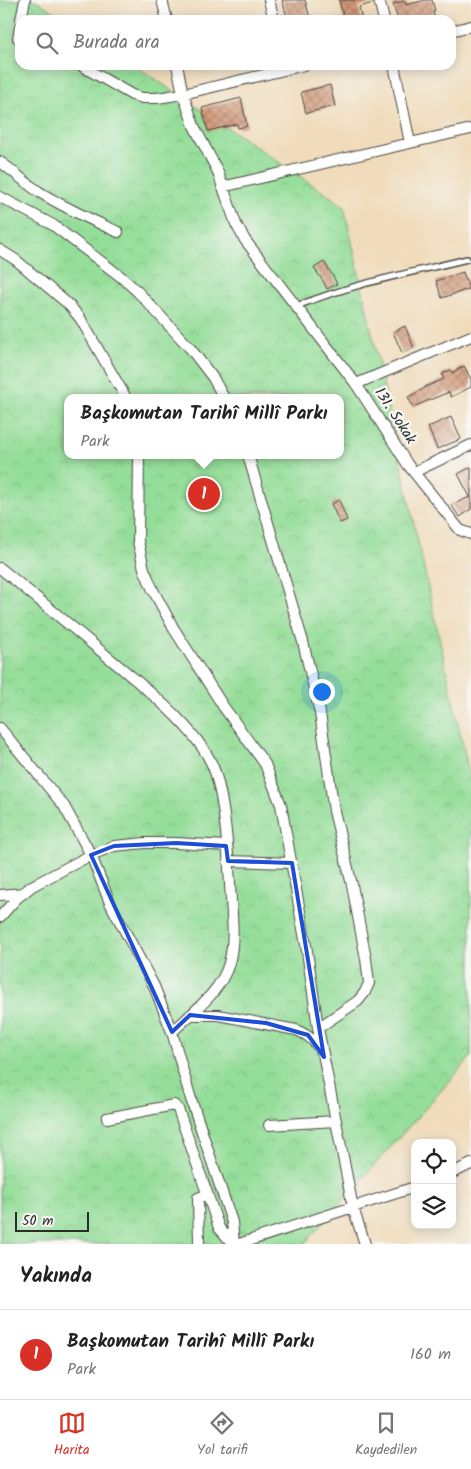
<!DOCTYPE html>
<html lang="tr">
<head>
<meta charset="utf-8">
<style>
  :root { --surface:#fff; --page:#f2f2f2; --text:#222; --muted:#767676; --line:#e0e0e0; --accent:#d93025 }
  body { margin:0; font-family:Kalam,sans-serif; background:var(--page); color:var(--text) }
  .controls { position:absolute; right:15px; bottom:15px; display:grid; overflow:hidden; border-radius:10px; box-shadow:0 2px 12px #0003 }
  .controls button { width:45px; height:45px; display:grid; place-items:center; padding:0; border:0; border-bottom:1px solid var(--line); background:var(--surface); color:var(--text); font:25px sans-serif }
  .scale { position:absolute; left:15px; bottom:12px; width:74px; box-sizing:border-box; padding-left:5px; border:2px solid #2b2b2b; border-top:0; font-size:14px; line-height:18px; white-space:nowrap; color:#2b2b2b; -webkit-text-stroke:4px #f6f6f2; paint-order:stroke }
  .you { position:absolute; left:321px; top:691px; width:18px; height:18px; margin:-12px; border:4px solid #fff; border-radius:50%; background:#1a73e8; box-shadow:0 0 0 8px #1a73e833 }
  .badge { display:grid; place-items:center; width:32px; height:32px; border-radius:50%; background:var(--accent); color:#fff; font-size:16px; font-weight:700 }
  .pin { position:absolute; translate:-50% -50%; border:2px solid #fff; box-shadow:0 1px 5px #0006 }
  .popup { position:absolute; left:64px; top:394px; width:280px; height:65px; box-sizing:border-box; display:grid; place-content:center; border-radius:10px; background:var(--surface); filter:drop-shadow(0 1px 4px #0005); font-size:16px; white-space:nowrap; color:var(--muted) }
  .popup b { font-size:19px; color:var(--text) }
  .popup::after { content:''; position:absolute; left:50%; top:100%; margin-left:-10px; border:10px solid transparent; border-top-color:var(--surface) }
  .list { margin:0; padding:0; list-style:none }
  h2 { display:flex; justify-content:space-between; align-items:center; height:65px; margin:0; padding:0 20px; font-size:21px }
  h2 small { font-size:16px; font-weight:400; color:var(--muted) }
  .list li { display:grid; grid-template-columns:32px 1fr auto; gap:15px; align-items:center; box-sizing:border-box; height:90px; padding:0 20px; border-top:1px solid var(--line) }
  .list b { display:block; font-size:19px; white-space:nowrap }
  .list p { margin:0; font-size:16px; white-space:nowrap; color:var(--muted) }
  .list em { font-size:16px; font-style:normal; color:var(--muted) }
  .icon { flex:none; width:28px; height:28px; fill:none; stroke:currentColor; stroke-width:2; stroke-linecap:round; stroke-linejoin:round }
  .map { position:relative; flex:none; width:471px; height:1244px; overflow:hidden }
  .search { position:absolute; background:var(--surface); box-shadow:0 2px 12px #0003; left:15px; right:15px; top:15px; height:55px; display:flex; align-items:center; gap:12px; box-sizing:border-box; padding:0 18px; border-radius:15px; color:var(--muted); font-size:19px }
  .sheet { height:155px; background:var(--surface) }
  nav { display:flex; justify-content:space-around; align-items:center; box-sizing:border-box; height:70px; border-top:1px solid var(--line); background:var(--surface); font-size:14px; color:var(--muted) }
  nav a { display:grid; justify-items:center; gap:2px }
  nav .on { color:var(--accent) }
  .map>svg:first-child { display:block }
</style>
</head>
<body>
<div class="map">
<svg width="471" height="1244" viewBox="0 0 471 1244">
  <defs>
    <pattern id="park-crowns" width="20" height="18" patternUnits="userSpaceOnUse" patternTransform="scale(1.25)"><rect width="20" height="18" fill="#95de9a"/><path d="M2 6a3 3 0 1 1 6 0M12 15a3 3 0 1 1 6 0" fill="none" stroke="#81bf85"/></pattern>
    <pattern id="building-cross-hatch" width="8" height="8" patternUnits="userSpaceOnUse" patternTransform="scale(1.25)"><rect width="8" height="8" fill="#d3997a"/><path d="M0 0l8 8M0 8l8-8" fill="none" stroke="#ab7d64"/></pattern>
  </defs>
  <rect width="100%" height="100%" fill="#f6f6f2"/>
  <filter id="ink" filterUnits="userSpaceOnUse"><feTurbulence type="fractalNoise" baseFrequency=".02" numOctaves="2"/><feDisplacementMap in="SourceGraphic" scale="10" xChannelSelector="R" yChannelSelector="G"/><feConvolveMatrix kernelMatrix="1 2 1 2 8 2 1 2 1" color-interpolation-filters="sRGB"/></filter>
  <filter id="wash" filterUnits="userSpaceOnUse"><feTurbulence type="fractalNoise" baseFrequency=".0096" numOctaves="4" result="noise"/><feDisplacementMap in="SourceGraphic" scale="20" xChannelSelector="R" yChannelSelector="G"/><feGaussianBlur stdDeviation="1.12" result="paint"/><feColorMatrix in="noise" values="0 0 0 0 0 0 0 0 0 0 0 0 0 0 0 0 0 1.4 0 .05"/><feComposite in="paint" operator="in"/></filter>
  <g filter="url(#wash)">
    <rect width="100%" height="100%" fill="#f0dcbb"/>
    <path fill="url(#park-crowns)" stroke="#608462" fill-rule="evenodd" d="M0 0H36L66 20H20V65H134L344 206 471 782V1057L304 1244H0ZM68 398H340V455H68Z"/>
    <g id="blocks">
      <path fill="url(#building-cross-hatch)" d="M282 0H305L310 18 302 20H288Z
        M339 0H372L373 3 359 7 362 20H344Z
        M426 0H432L435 11 433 12 435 20H398L393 4 405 1 406 5Z
        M330 85 335 106 306 113 301 92Z
        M241 98 247 126 238 128 237 124 208 131 202 108Z
        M324 262 333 276 337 284 327 289 323 281 314 268Z
        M463 272 469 289 442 298 436 281Z
        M405 326 414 348 402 353 393 332Z
        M464 366 471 379V387L451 397 449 392 413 407 408 397 425 388V387L444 379 442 374 451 370 452 373Z
        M451 417 461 439 437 449 428 427Z
        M471 467V509L460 517 451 505 470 497 458 474Z
        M339 500 347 520 340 523 331 504Z"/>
    </g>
  </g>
  <g filter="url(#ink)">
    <use href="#blocks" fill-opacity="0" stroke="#494641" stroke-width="1"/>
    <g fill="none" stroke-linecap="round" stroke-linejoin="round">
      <defs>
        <path id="lane" d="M297 306C351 284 410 273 467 259"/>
        <path id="street" d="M162 0 167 20
          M269 0 274 20
          M379 0 384 20
          M21 20 25 0
          M20 27 18 38 20 39
          M451 31 471 26
          M80 65 132 95 143 98H157L183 94 305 65
          M177 65 183 94 194 126 217 170 236 224 245 240 356 384 408 465 460 530 471 534
          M410 143 471 129
          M0 162C14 171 26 184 41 193 65 208 92 220 118 232
          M222 187 410 143 394 65
          M0 197 53 225 120 276 137 291 190 348 213 378 224 398
          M0 250 16 260 68 304 80 318 126 398
          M356 384 471 336
          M139 455 138 541 144 569 153 590 174 629 223 706 265 764 281 805 307 951 318 1028 336 1121 353 1208 365 1244
          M248 455 303 642 320 713 334 811 352 885 366 959 369 983 365 992 358 1001 318 1028
          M414 472 471 445
          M0 568C36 597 72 627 108 657 141 685 201 730 215 772 225 804 228 850 230 884 231 909 236 938 229 963 221 992 193 1012 172 1032
          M0 728 64 806 91 855 110 903 154 986 172 1032 190 1096 232 1222 234 1244
          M228 861 292 863
          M0 895 24 893
          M0 917 17 898 32 886 91 855 114 846 145 843H176L226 846
          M190 1015H218L296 1030C308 1035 315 1040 321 1052
          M107 1118 174 1105 178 1109 219 1228 233 1244
          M269 1125 336 1121
          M452 1173 471 1164
          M199 1244 198 1198 207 1194
          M239 1244 415 1187"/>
      </defs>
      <use href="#lane" stroke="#494641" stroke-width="8"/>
      <use href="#street" stroke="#494641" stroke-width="12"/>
      <use href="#lane" stroke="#fff" stroke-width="5"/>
      <use href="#street" stroke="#fff" stroke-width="10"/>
    </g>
  </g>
  <path fill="none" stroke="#1d4ed8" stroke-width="4" stroke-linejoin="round" d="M176 843 226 846 228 861 292 863 324 1057 308 1035 266 1023 190 1015 172 1032 91 855 114 846Z"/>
  <g text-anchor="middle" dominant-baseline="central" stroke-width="5" stroke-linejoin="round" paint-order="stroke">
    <g font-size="15" fill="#2b2b2b" stroke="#f6f6f2">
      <text transform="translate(395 416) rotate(57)">131. Sokak</text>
    </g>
  </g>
</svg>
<div class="controls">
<button><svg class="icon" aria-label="locate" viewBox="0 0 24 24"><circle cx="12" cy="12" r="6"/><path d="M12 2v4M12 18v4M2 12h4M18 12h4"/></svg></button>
<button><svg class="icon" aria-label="layers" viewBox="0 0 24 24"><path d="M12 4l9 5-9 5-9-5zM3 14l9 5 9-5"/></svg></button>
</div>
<div class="scale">50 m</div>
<div class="you"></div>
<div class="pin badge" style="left:204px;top:494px">1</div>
<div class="popup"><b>Başkomutan Tarihî Millî Parkı</b>Park</div>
<div class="search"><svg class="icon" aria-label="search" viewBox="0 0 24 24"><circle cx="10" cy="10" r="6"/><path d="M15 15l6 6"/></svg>Burada ara</div>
</div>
<section class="sheet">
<h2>Yakında<small></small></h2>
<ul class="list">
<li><span class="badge">1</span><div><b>Başkomutan Tarihî Millî Parkı</b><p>Park</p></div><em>160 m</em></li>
</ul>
</section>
<nav>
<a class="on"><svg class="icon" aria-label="map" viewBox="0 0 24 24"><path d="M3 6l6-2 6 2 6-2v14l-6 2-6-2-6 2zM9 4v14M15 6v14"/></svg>Harita</a>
<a><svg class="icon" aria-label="directions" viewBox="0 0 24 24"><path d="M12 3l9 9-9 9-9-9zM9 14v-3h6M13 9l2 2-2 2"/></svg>Yol tarifi</a>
<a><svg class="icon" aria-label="saved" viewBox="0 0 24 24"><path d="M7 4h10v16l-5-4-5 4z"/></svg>Kaydedilen</a>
</nav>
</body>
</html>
